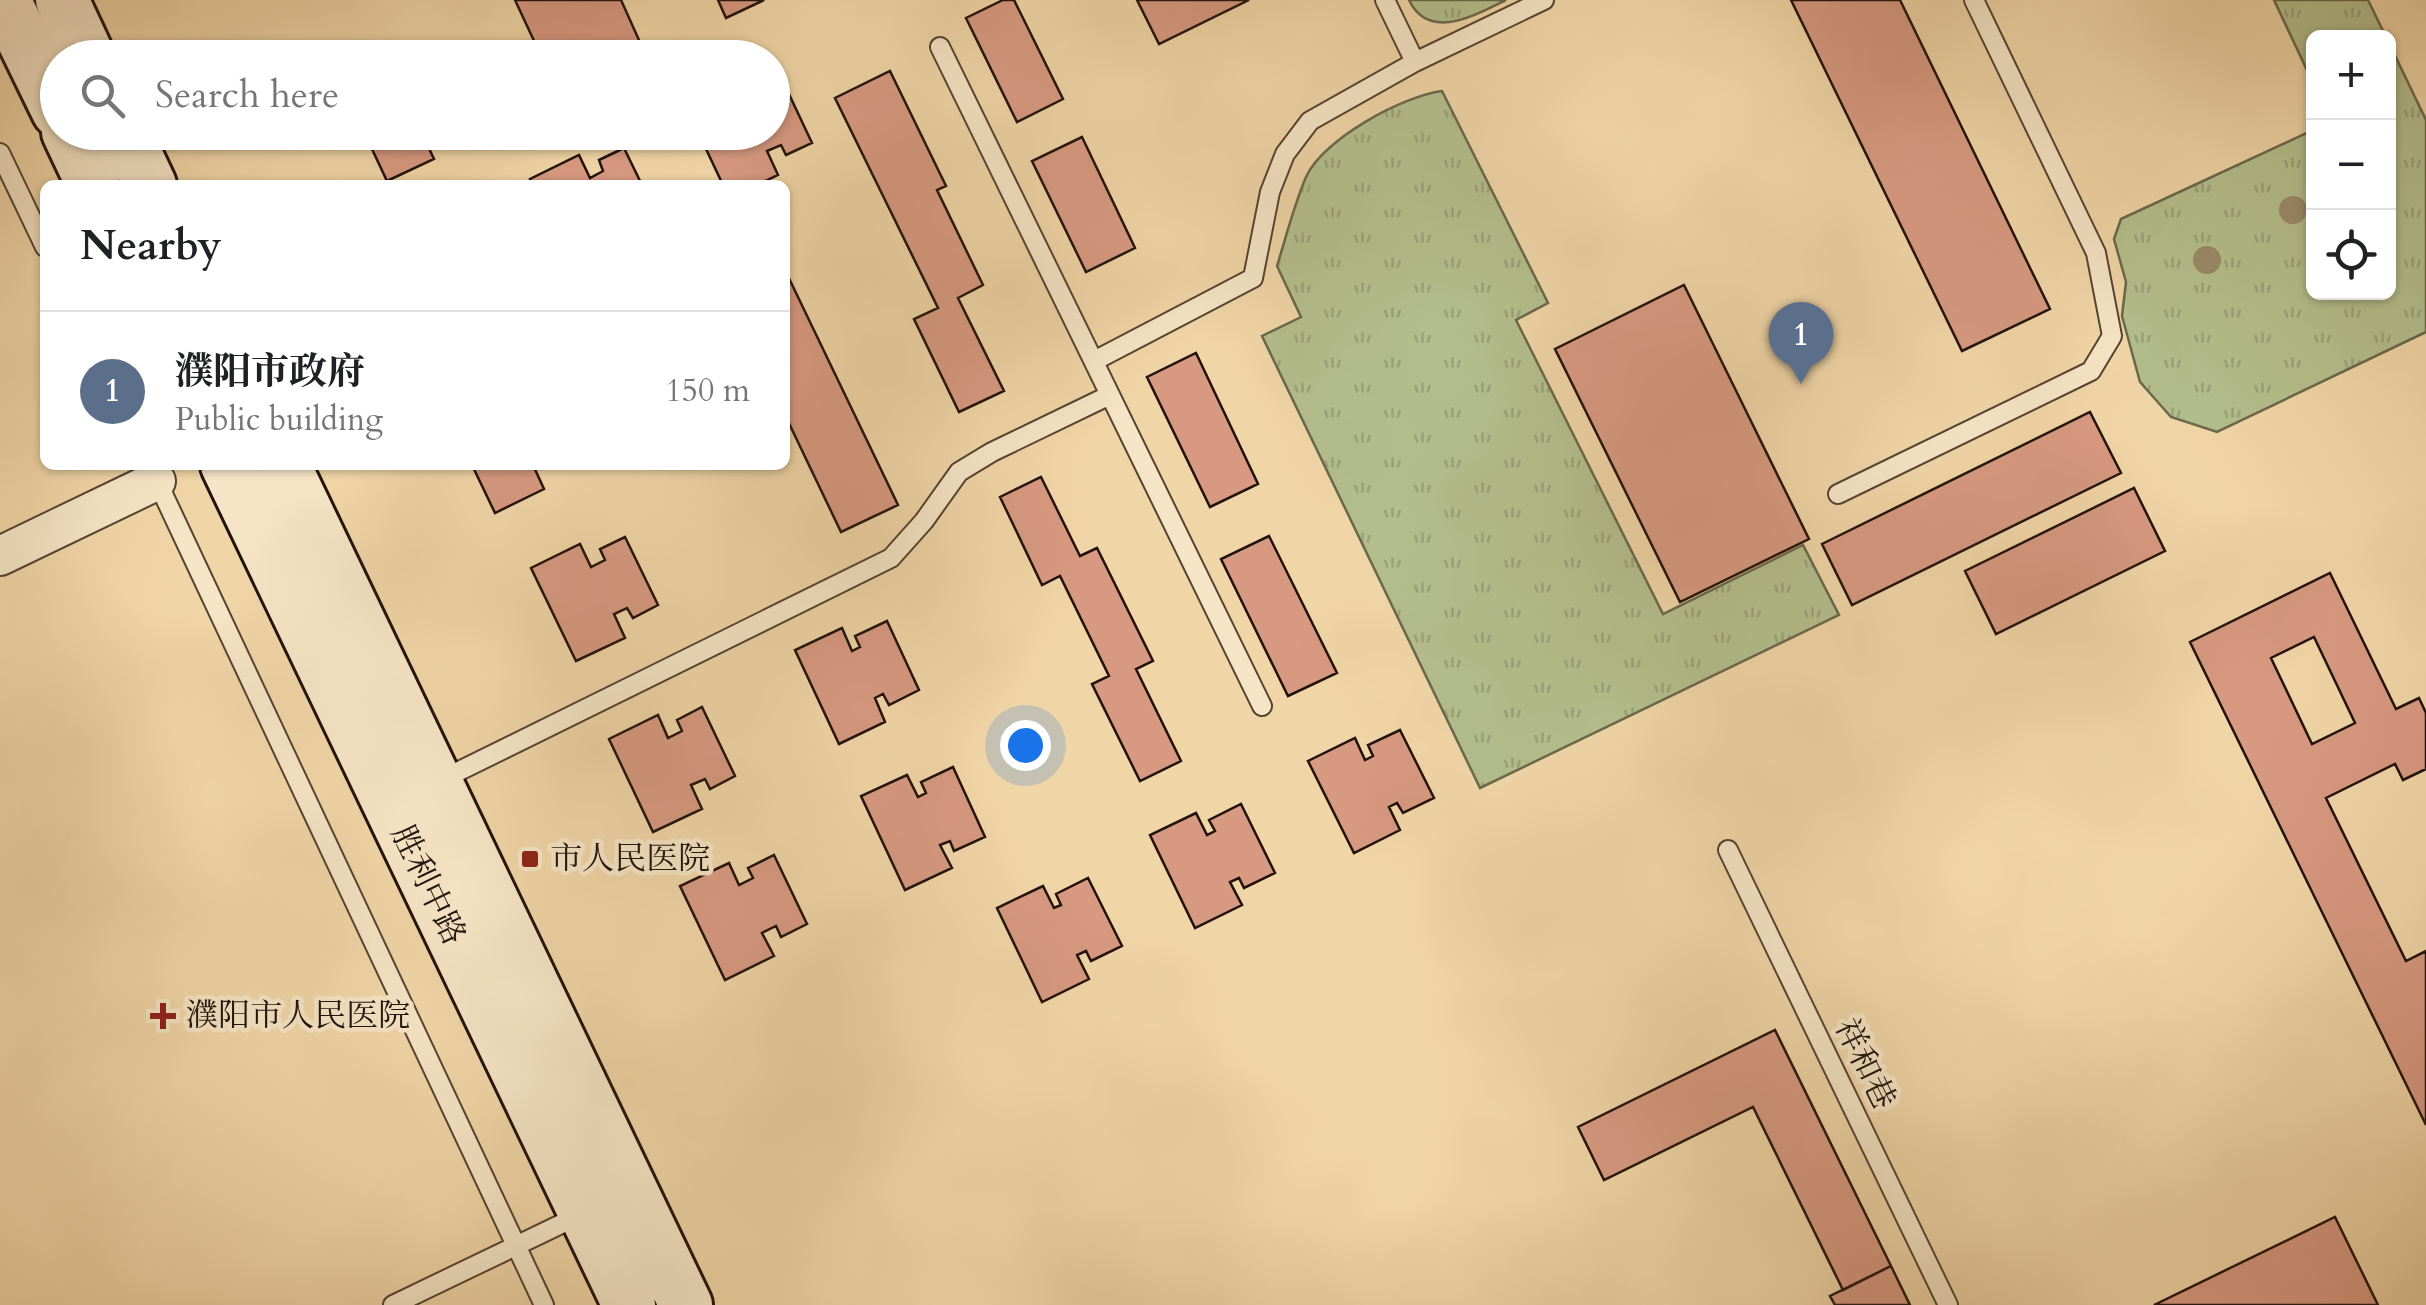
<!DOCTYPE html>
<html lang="en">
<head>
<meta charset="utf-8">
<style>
  :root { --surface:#fff; --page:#f6f6f6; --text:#202124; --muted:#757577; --line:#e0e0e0; --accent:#111827 }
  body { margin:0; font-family:Cardo,"Noto Serif SC",serif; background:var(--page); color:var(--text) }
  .controls { position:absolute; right:30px; top:30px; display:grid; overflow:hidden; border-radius:15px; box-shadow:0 2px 8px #0004 }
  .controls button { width:90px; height:90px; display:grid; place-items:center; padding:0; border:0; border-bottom:2px solid var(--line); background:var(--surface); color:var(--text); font:50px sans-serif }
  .you { position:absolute; left:1025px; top:745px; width:35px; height:35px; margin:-25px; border:8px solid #fff; border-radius:50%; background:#1a73e8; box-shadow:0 0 0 15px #1a73e833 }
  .badge { display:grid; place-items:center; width:65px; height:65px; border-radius:50%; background:var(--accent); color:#fff; font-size:32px; font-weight:700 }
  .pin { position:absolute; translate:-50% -82px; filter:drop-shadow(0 2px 5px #0008) }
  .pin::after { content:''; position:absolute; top:52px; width:35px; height:30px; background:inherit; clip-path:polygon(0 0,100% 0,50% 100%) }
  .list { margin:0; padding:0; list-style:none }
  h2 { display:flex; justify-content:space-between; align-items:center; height:130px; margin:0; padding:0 40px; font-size:42px }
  h2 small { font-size:32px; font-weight:400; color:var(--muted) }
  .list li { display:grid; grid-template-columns:65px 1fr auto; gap:30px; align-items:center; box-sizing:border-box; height:160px; padding:0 40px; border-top:2px solid var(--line) }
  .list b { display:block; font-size:38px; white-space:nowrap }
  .list p { margin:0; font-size:32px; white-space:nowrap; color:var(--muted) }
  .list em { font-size:32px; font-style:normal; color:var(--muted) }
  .icon { flex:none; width:55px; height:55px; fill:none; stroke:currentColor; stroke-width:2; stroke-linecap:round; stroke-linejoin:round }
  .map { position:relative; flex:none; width:2426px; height:1305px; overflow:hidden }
  .search { position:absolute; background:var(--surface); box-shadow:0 2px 8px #0004; left:40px; top:40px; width:750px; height:110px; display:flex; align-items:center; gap:25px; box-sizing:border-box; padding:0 35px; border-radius:55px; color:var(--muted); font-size:38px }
  .panel { position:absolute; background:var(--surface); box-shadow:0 2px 8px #0004; left:40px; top:180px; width:750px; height:290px; border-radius:15px }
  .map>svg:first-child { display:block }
</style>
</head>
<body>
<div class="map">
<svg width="2426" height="1305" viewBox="0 0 2426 1305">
  <defs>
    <pattern id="grass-tufts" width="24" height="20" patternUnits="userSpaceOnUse" patternTransform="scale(2.5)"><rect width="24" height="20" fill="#b3be8c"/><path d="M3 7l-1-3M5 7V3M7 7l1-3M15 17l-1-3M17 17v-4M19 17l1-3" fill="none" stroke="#9aa278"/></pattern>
  </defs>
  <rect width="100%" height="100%" fill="#f0d5a6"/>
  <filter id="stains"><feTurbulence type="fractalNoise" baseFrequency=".002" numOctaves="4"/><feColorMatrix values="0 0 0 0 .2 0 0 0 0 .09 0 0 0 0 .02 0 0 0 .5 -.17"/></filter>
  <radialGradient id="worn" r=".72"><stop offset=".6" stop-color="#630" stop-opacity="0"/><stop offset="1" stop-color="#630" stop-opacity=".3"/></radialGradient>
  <path fill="url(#grass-tufts)" stroke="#6a684c" stroke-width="2.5" d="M1409 0H1506C1475 15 1429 42 1409 0Z
    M2274 0H2368L2386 37 2314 38 2313 83Z
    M2389 43 2426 120V332L2217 432 2171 417 2140 382 2122 316 2126 282 2114 239 2121 219 2311 131 2313 127 2314 292H2388Z
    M1442 91 1548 303 1516 320 1663 614 1803 545 1839 615 1480 788 1262 336 1301 317 1277 266C1286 237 1294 205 1306 177 1323 139 1403 96 1442 91Z"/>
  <path fill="#d79981" stroke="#21120c" stroke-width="2.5" fill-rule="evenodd" d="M515 0H621L639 40 608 54 604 44 595 48 599 58H542Z
    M718 0H764L726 18Z
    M1003 0H1014L1063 99 1017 122 966 18Z
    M1137 0H1249L1159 44Z
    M1791 0H1900L2050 309 1962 351Z
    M890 71 946 186 937 190 983 285 958 298 1004 391 959 412 914 319 938 308 835 98Z
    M779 73 812 143 786 155 781 145 767 151 778 175 757 185H723L698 132H772V77Z
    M364 132H430L423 136 434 159 387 181Z
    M1082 137 1135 248 1086 272 1032 161Z
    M624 148 642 185H533L530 179 579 155 590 178 603 171 599 160Z
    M785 270 898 505 841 532 785 415Z
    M1684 285 1809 539 1680 602 1555 349Z
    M1196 353 1258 484 1210 507 1147 377Z
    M2090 412 2121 473 1852 605 1822 544Z
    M472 465H533L544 489 495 513Z
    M1041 477 1080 556 1097 548 1153 661 1136 669 1181 761 1140 781 1092 684 1109 676 1060 576 1042 585 1000 497Z
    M2134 488 2165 551 1996 634 1965 571Z
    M1269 536 1337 673 1288 696 1221 559Z
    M625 537 658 605 633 618 627 608 614 614 625 638 576 661 531 568 580 544 591 567 605 560 600 549Z
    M2330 573 2396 709 2419 698 2426 713V769L2403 780 2395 764 2326 798 2406 961 2426 951V1125L2190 642ZM2314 637 2355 723 2312 744 2271 658Z
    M887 621 919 690 889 705 883 694 875 698 885 722 839 744 795 650 842 628 852 651 860 647 855 636Z
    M702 707 735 776 710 789 705 779 691 785 702 809 653 832 609 739 658 715 668 738 682 731 677 720Z
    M1400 730 1434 798 1403 813 1397 803 1389 807 1400 830 1354 853 1308 761 1355 738 1365 760 1373 756 1368 745Z
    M953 767 985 837 954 851 950 841 940 845 952 868 905 890 861 796 907 775 918 797 926 793 921 782Z
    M1241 804 1275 873 1244 888 1239 878 1230 882 1242 905 1195 928 1150 835 1196 813 1207 835 1215 831 1209 820Z
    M774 855 807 924 781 937 776 926 762 933 774 956 725 980 680 886 729 863 739 885 753 878 748 868Z
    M1088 878 1122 946 1091 961 1086 951 1077 955 1089 979 1042 1002 997 908 1043 886 1054 908 1061 905 1056 894Z
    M1775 1030 1891 1266 1843 1290 1753 1107 1604 1180 1578 1127Z
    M2335 1217 2378 1305H2154Z
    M1891 1266 1910 1305H1835L1830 1296Z"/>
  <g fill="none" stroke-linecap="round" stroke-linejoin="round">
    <defs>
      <path id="lane" d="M1385 0 1415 62
        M940 47 1262 706
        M0 153 45 247
        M1094 361 1253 278 1270 192 1285 154 1310 121 1415 62 1544 0
        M156 479 544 1305
        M1838 494 2091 371 2112 336 2096 253 1974 0
        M441 780 891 558 924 521 959 472 992 452 1110 395
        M1728 850 1948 1305
        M393 1305 582 1214"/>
      <path id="street" d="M0 556 156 481"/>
      <path id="secondary" d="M4 0 58 111
        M62 0 89 58
        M68 132 93 185
        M125 132 150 185
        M227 465 629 1305
        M284 465 686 1305"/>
    </defs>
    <use href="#lane" stroke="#554332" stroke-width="22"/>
    <use href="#street" stroke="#554332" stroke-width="42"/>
    <use href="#secondary" stroke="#21120c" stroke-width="58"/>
    <use href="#lane" stroke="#f5e4c5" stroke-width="18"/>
    <use href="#street" stroke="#f5e4c5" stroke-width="38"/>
    <use href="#secondary" stroke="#f5e4c5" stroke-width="52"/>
  </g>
  <g fill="#9a8b6a">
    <circle cx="2293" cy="210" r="14"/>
    <circle cx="2207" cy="260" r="14"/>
  </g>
  <g fill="#8f2418" stroke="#f5e4c5" stroke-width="4">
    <rect x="520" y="849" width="20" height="20" rx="5"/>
    <path d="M158 1001h10v10h10v10h-10v10h-10v-10h-10v-10h10z"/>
  </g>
  <g text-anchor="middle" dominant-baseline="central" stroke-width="9" stroke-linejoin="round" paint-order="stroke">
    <g font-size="32" fill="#21120c" stroke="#f5e4c5" text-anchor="start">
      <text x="550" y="859">市人民医院</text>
      <text x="186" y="1016">濮阳市人民医院</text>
    </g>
    <g font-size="32" fill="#21120c" stroke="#f5e4c5">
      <text transform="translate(428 885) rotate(64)">胜利中路</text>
      <text transform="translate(1865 1064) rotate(64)">祥和巷</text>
    </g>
  </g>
  <rect width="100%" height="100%" filter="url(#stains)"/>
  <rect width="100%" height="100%" fill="url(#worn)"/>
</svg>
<div class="controls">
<button>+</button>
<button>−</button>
<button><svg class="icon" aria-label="locate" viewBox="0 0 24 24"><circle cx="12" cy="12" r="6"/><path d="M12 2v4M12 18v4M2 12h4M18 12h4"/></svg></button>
</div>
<div class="you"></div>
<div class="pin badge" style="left:1801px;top:384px;background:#5c6f8a">1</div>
<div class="search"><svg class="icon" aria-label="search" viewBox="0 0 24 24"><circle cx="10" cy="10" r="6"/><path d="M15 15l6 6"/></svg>Search here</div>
<section class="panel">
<h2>Nearby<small></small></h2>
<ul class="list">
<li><span class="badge" style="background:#5c6f8a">1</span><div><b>濮阳市政府</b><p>Public building</p></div><em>150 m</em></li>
</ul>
</section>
</div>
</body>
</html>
